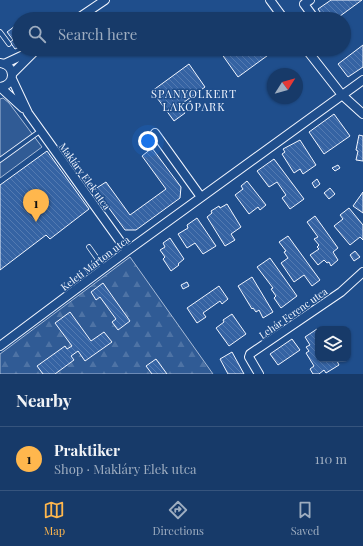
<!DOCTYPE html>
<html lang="en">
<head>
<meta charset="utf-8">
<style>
  :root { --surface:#173a69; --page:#244571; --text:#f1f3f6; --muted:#9eadc0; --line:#36547d; --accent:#ffb74d }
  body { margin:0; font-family:"Playfair Display",serif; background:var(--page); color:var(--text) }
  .controls { position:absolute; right:12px; bottom:12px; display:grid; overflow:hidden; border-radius:8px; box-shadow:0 1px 3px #0004 }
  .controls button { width:36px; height:36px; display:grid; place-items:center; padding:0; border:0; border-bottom:1px solid var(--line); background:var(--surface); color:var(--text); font:20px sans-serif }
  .compass { position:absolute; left:267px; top:68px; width:36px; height:36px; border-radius:50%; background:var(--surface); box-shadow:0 1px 3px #0004; rotate:53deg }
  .you { position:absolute; left:148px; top:141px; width:14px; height:14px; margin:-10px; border:3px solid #fff; border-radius:50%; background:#1a73e8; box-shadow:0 0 0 6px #1a73e833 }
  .badge { display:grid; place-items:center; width:26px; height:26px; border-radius:50%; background:var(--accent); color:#111; font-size:13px; font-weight:700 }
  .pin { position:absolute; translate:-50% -33px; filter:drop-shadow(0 1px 2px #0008) }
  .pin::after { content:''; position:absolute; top:21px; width:14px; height:12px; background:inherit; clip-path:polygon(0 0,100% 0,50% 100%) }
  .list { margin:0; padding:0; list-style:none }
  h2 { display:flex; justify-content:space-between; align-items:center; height:52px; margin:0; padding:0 16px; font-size:17px }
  h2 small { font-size:13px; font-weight:400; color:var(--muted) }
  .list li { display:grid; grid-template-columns:26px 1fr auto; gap:12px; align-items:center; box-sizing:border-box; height:64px; padding:0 16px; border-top:1px solid var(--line) }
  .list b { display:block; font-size:15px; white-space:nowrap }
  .list p { margin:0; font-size:13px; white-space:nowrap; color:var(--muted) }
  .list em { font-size:13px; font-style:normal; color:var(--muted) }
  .icon { flex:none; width:22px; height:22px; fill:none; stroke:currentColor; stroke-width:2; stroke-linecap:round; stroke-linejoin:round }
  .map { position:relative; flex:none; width:363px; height:374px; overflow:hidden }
  .search { position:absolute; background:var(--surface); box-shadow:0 1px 3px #0004; left:12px; right:12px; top:12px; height:44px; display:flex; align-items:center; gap:10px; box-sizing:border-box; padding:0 14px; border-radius:22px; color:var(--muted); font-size:15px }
  .sheet { height:116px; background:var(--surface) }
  nav { display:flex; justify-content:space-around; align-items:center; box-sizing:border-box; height:56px; border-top:1px solid var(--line); background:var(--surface); font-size:11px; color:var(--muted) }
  nav a { display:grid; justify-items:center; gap:2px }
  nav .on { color:var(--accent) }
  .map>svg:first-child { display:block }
</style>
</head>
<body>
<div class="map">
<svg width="363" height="374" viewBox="0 0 363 374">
  <defs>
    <pattern id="forest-firs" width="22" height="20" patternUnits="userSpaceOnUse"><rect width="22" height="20" fill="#305b95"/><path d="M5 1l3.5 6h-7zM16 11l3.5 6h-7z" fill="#4e73a5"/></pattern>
    <pattern id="building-back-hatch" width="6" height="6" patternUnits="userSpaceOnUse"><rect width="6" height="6" fill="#3563a3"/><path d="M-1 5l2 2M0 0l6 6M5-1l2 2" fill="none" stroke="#537ab1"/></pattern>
  </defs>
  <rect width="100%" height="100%" fill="#1f4e8c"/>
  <path fill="url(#forest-firs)" stroke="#a8bbd7" d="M130 257 213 374H0V354Z"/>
  <path fill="#305b95" stroke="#a8bbd7" d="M3 98 9 103 42 147 0 178V99Z"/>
  <path fill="url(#building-back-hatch)" stroke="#f2f6ff" d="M331 0H362L336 19H325L318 9Z
    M15 26 19 32V47L15 49 10 42 13 40 7 32Z
    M363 45V67L348 77 338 64Z
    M228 49H268L271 53 238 77 221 53Z
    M189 64 205 87 180 105 185 113 174 121 152 91Z
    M334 114 350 136 324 154 309 132Z
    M359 135 363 136V161L356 160 358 151 356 150Z
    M300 140 316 165 303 174 300 169 294 173 282 154 285 152 283 149Z
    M152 148 181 187 180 198 136 230H125L95 189 106 182 130 215 166 189 142 156Z
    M47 151 89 209 50 239 46 235 0 270V185Z
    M274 159 304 199 290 209 282 198 286 195 277 182 269 187 257 171Z
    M338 165 340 168 335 171 332 168Z
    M317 179 320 184 315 188 312 183Z
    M247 181 266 205 260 210 258 207 249 214 235 195 243 189 241 186Z
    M330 188 335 194 329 199 324 193Z
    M363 192V213L353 206Z
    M227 204 241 227 231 234 235 240 225 246 207 217 212 213 211 211 219 206 220 208Z
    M349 208 363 225V240L360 237 350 245 334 226 343 219 340 215Z
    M315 216 338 248 333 252 338 260 331 266 329 262 327 263 324 260 318 265 310 255 319 249 317 247 319 245 314 239 318 237 307 222Z
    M197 218 216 246 203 254 195 243 187 248 178 234 188 228 187 225Z
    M288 236 320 280 312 286 304 275 294 282 281 263 288 258 284 252 286 251 279 242Z
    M170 238 184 259 178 264 179 265 171 271 163 259 165 257 160 250 165 247 163 243Z
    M355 251 360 257 354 261 350 255Z
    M270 258 297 296 281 308 274 298 276 296 271 289 273 288 257 267Z
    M252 277 273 312 263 318 259 310 256 312 253 308 252 309 238 286Z
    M187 282 189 286 183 289 181 285Z
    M103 283 130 321 118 330 112 322 116 319 100 297 96 300 91 292Z
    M219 286 228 299 222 304 220 301 203 313 206 317 197 323 187 308Z
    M70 312 91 341 104 332 112 342 85 361 78 351 71 356 74 360 55 374H43L37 366 65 346 67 349 72 346 55 323Z
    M232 314 246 334 229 346 216 328 224 322 223 320Z
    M317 329 318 359H336L339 365 326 373 324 370 319 374H313L310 369 314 366 306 353 309 351 306 347 310 345 305 337Z
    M292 339 300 350 278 365 270 354Z
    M232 352 244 374H228L220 359Z
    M156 359 167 374H152L146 366Z"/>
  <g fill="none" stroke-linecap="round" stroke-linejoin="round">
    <defs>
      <path id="lane" d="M0 32 9 44
        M0 160 40 131
        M89 247 104 268"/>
      <path id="street" d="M270 0 284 19
        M310 0 304 4 315 19
        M77 19 105 0
        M306 49 342 95 363 114
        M0 63C16 65 16 85 0 87
        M4 64 36 49
        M12 74 34 52
        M12 79 28 113 127 251
        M0 87 23 108
        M155 133 201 197
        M0 346 127 251 363 80
        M259 374 249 357 250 354 341 292 363 272"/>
    </defs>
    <use href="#lane" stroke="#f2f6ff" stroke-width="5.5"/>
    <use href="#street" stroke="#f2f6ff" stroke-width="10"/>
    <use href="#lane" stroke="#1f4e8c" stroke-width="4"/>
    <use href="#street" stroke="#1f4e8c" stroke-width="8"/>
  </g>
  <g text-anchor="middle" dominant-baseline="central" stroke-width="3" stroke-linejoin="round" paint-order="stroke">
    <g font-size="10" fill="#f2f6ff" stroke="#1f4e8c">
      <text transform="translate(85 176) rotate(54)">Makláry Elek utca</text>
      <text transform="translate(95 263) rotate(-37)">Keleti Márton utca</text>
      <text transform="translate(293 313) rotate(-35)">Lehár Ferenc utca</text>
    </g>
    <g font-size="11" letter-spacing="1" fill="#f2f6ff" stroke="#1f4e8c">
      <text x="194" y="93">SPANYOLKERT<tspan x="194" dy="13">LAKÓPARK</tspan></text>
    </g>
  </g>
</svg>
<div class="controls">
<button><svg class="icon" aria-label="layers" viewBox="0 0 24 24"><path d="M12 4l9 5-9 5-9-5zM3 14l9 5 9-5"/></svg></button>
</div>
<svg class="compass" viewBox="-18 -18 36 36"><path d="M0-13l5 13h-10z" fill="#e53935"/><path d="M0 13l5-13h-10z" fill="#9eadc0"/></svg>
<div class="you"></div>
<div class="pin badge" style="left:36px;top:222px">1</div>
<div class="search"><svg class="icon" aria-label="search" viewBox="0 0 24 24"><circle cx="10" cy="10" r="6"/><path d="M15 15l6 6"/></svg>Search here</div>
</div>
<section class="sheet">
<h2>Nearby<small></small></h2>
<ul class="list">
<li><span class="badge">1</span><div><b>Praktiker</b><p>Shop · Makláry Elek utca</p></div><em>110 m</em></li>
</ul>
</section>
<nav>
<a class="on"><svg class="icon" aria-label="map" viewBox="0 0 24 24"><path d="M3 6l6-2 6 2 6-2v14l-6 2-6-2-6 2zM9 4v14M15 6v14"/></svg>Map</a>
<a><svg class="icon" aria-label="directions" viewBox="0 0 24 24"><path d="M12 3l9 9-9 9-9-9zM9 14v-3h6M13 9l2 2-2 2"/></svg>Directions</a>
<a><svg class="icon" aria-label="saved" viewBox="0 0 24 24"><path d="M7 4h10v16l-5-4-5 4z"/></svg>Saved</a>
</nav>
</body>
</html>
